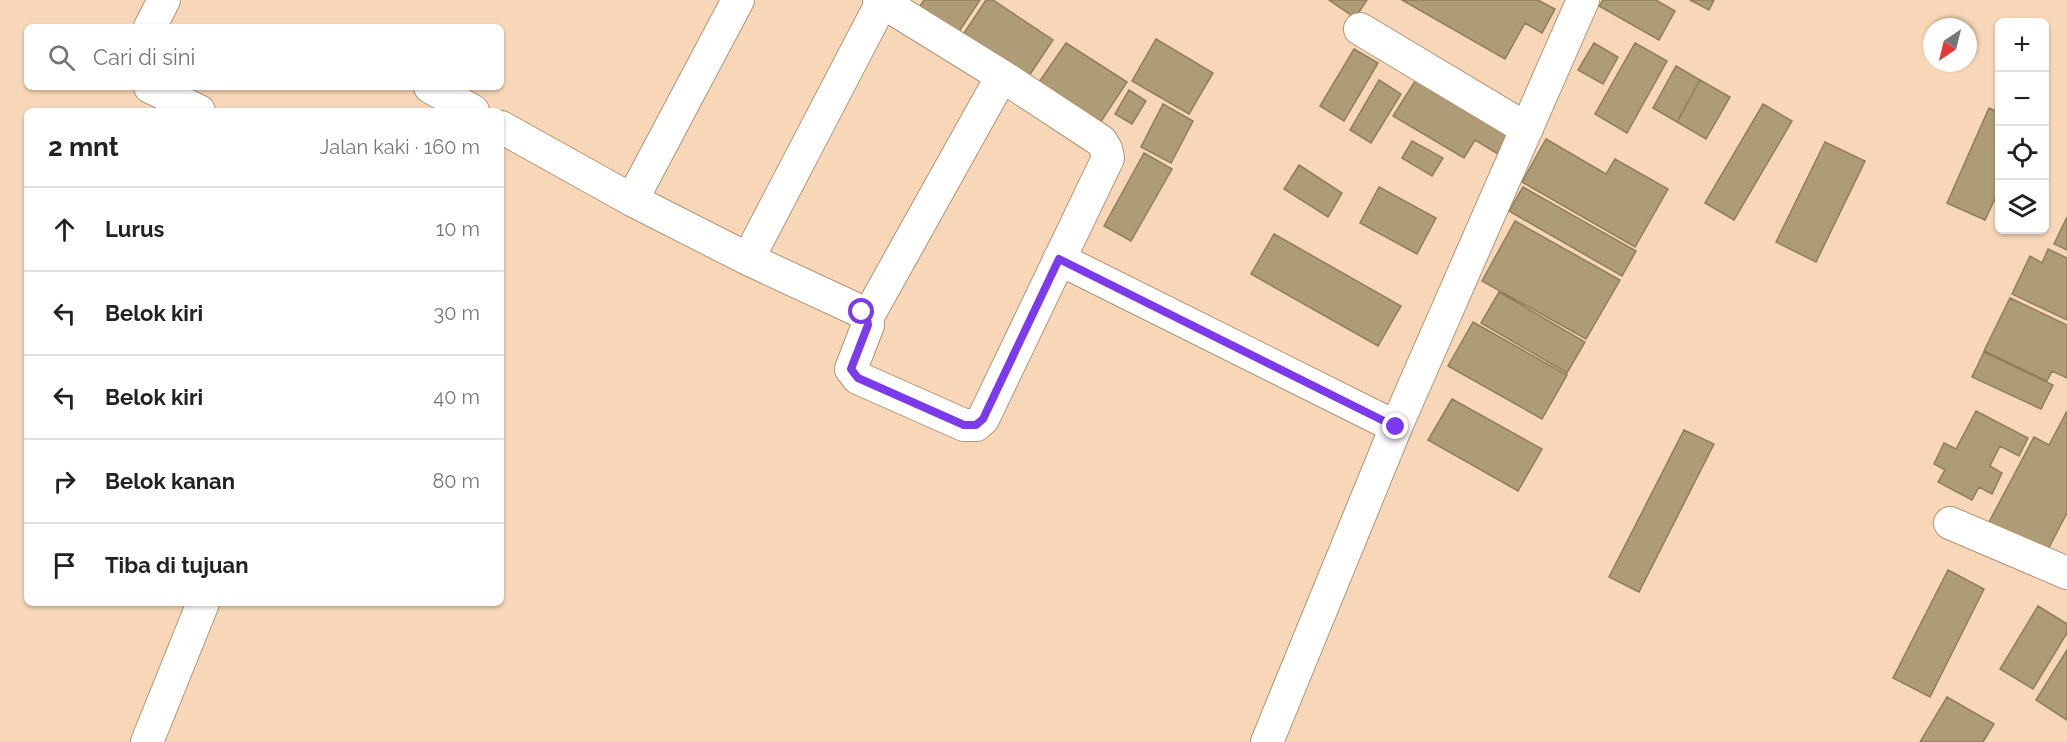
<!DOCTYPE html>
<html lang="id">
<head>
<meta charset="utf-8">
<style>
  :root { --surface:#fff; --page:#f6f6f6; --text:#222; --muted:#767676; --line:#e0e0e0 }
  body { margin:0; font-family:Raleway,sans-serif; background:var(--page); color:var(--text) }
  .controls { position:absolute; right:18px; top:18px; display:grid; overflow:hidden; border-radius:9px; box-shadow:0 2px 4px #0004 }
  .controls button { width:54px; height:54px; display:grid; place-items:center; padding:0; border:0; border-bottom:2px solid var(--line); background:var(--surface); color:var(--text); font:30px sans-serif }
  .compass { position:absolute; left:1923px; top:18px; width:54px; height:54px; border-radius:50%; background:var(--surface); box-shadow:0 2px 4px #0004; rotate:215deg }
  .stop { position:absolute; width:18px; height:18px; margin:-14px; border:4px solid #7c3aed; border-radius:50%; background:#fff }
  .stop.end { background:#7c3aed; border-color:#fff; box-shadow:0 2px 6px #0008 }
  .list { margin:0; padding:0; list-style:none }
  h2 { display:flex; justify-content:space-between; align-items:center; height:78px; margin:0; padding:0 24px; font-size:26px }
  h2 small { font-size:20px; font-weight:400; color:var(--muted) }
  .list li { display:grid; grid-template-columns:39px 1fr auto; gap:18px; align-items:center; box-sizing:border-box; height:84px; padding:0 24px; border-top:2px solid var(--line) }
  .list b { display:block; font-size:22px; white-space:nowrap }
  .list em { font-size:20px; font-style:normal; color:var(--muted) }
  .icon { flex:none; width:33px; height:33px; fill:none; stroke:currentColor; stroke-width:2; stroke-linecap:round; stroke-linejoin:round }
  .map { position:relative; flex:none; width:2067px; height:742px; overflow:hidden }
  .search { position:absolute; background:var(--surface); box-shadow:0 2px 4px #0004; left:24px; top:24px; width:480px; height:66px; display:flex; align-items:center; gap:15px; box-sizing:border-box; padding:0 21px; border-radius:9px; color:var(--muted); font-size:22px }
  .panel { position:absolute; background:var(--surface); box-shadow:0 2px 4px #0004; left:24px; top:108px; width:480px; height:498px; border-radius:9px }
  .map>svg:first-child { display:block }
</style>
</head>
<body>
<div class="map">
<svg width="2067" height="742" viewBox="0 0 2067 742">
  <rect width="100%" height="100%" fill="#f7d7b7"/>
  <path fill="#ad9c76" stroke="#8e7e59" stroke-width="1.5" d="M924 0H980L956 36 917 10Z
    M986 0H993L1053 40 1027 79 962 36Z
    M1329 0H1367L1355 18Z
    M1402 0H1538L1555 9 1542 33 1525 23 1505 59Z
    M1603 0H1656L1675 11 1659 40 1599 6Z
    M1690 0H1714L1709 10Z
    M1156 39 1213 73 1189 114 1132 81Z
    M1066 43 1127 82 1100 123 1039 82Z
    M1594 43 1618 57 1603 84 1578 70Z
    M1635 43 1667 61 1627 133 1595 114Z
    M1354 49 1378 63 1344 121 1320 106Z
    M1676 66 1700 80 1677 122 1653 108Z
    M1417 78 1510 135 1498 154 1475 140 1464 158 1393 116Z
    M1379 80 1401 94 1371 143 1350 130Z
    M1700 80 1730 97 1706 139 1677 122Z
    M1129 90 1146 101 1132 124 1115 114Z
    M1163 104 1193 121 1171 163 1141 147Z
    M1763 104 1792 121 1734 220 1705 203Z
    M1989 108 2000 113V188L1985 220 1947 203Z
    M1546 139 1606 174 1615 159 1668 189 1635 247 1522 182Z
    M1412 141 1443 158 1432 176 1402 158Z
    M1825 142 1865 161 1816 262 1776 242Z
    M1144 153 1172 169 1131 241 1104 226Z
    M1299 165 1342 193 1328 217 1284 189Z
    M1379 187 1436 218 1417 254 1360 223Z
    M1523 187 1636 251 1622 276 1509 211Z
    M2067 217V250L2054 244Z
    M1515 221 1620 280 1586 339 1482 281Z
    M1274 234 1401 306 1378 346 1251 274Z
    M2048 249 2067 258V320L2012 294 2030 256 2042 263Z
    M1499 292 1585 342 1567 373 1481 323Z
    M2010 298 2067 325V378L2052 371 2047 381 1984 351Z
    M1473 322 1567 375 1542 419 1448 366Z
    M1984 352 2053 385 2041 409 1972 377Z
    M1452 399 1542 449 1518 491 1428 440Z
    M1976 411 2028 438 2019 456 2000 446 1990 466 2002 473 1992 494 1979 487 1972 500 1938 482 1945 470 1934 464 1944 443 1956 449Z
    M2067 411V513L2045 555 1988 524 2034 437 2049 445Z
    M1684 430 1714 444 1639 592 1609 577Z
    M1948 570 1984 589 1930 697 1893 678Z
    M2038 606 2067 624V633L2033 689 2000 669Z
    M2067 650V720L2036 700Z
    M1947 697 1994 724 1983 742H1920Z"/>
  <g fill="none" stroke-linecap="round" stroke-linejoin="round">
    <defs>
      <path id="minor" d="M150 27 164 0
        M1360 29 1527 129
        M150 87 199 111
        M430 87 473 111
        M501 127 632 200 748 259 862 312 867 318 868 325 851 369 858 378 964 425H976L983 419 1108 158 1106 149 1101 141 1002 76 879 0
        M632 200 738 0
        M748 259 882 2
        M1059 259 1396 427
        M867 318 1002 76
        M1950 523 2067 573
        M147 742 203 603
        M1267 742 1396 427 1583 0"/>
    </defs>
    <use href="#minor" stroke="#b29475" stroke-width="34"/>
    <use href="#minor" stroke="#fff" stroke-width="32"/>
  </g>
  <g fill="none" stroke-linecap="round" stroke-linejoin="round">
    <path stroke="#7c3aed" stroke-width="8" d="M862 312 867 318 868 325 851 369 858 378 964 425H976L983 419 1059 259 1396 427"/>
  </g>
</svg>
<div class="controls">
<button>+</button>
<button>−</button>
<button><svg class="icon" aria-label="locate" viewBox="0 0 24 24"><circle cx="12" cy="12" r="6"/><path d="M12 2v4M12 18v4M2 12h4M18 12h4"/></svg></button>
<button><svg class="icon" aria-label="layers" viewBox="0 0 24 24"><path d="M12 4l9 5-9 5-9-5zM3 14l9 5 9-5"/></svg></button>
</div>
<svg class="compass" viewBox="-18 -18 36 36"><path d="M0-13l5 13h-10z" fill="#e53935"/><path d="M0 13l5-13h-10z" fill="#767676"/></svg>
<div class="stop" style="left:862px;top:312px"></div>
<div class="stop end" style="left:1396px;top:427px"></div>
<div class="search"><svg class="icon" aria-label="search" viewBox="0 0 24 24"><circle cx="10" cy="10" r="6"/><path d="M15 15l6 6"/></svg>Cari di sini</div>
<section class="panel">
<h2>2 mnt<small>Jalan kaki · 160 m</small></h2>
<ul class="list">
<li><svg class="icon" aria-label="ahead" viewBox="0 0 24 24"><path d="M12 20V5M6 11l6-6 6 6"/></svg><div><b>Lurus</b></div><em>10 m</em></li>
<li><svg class="icon" aria-label="left" viewBox="0 0 24 24"><path d="M17 20v-9H6M10 6l-5 5 5 5"/></svg><div><b>Belok kiri</b></div><em>30 m</em></li>
<li><svg class="icon" aria-label="left" viewBox="0 0 24 24"><path d="M17 20v-9H6M10 6l-5 5 5 5"/></svg><div><b>Belok kiri</b></div><em>40 m</em></li>
<li><svg class="icon" aria-label="right" viewBox="0 0 24 24"><path d="M7 20v-9h11M14 6l5 5-5 5"/></svg><div><b>Belok kanan</b></div><em>80 m</em></li>
<li><svg class="icon" aria-label="arrive" viewBox="0 0 24 24"><path d="M6 21V4h12l-3 4 3 4H6"/></svg><div><b>Tiba di tujuan</b></div></li>
</ul>
</section>
</div>
</body>
</html>
